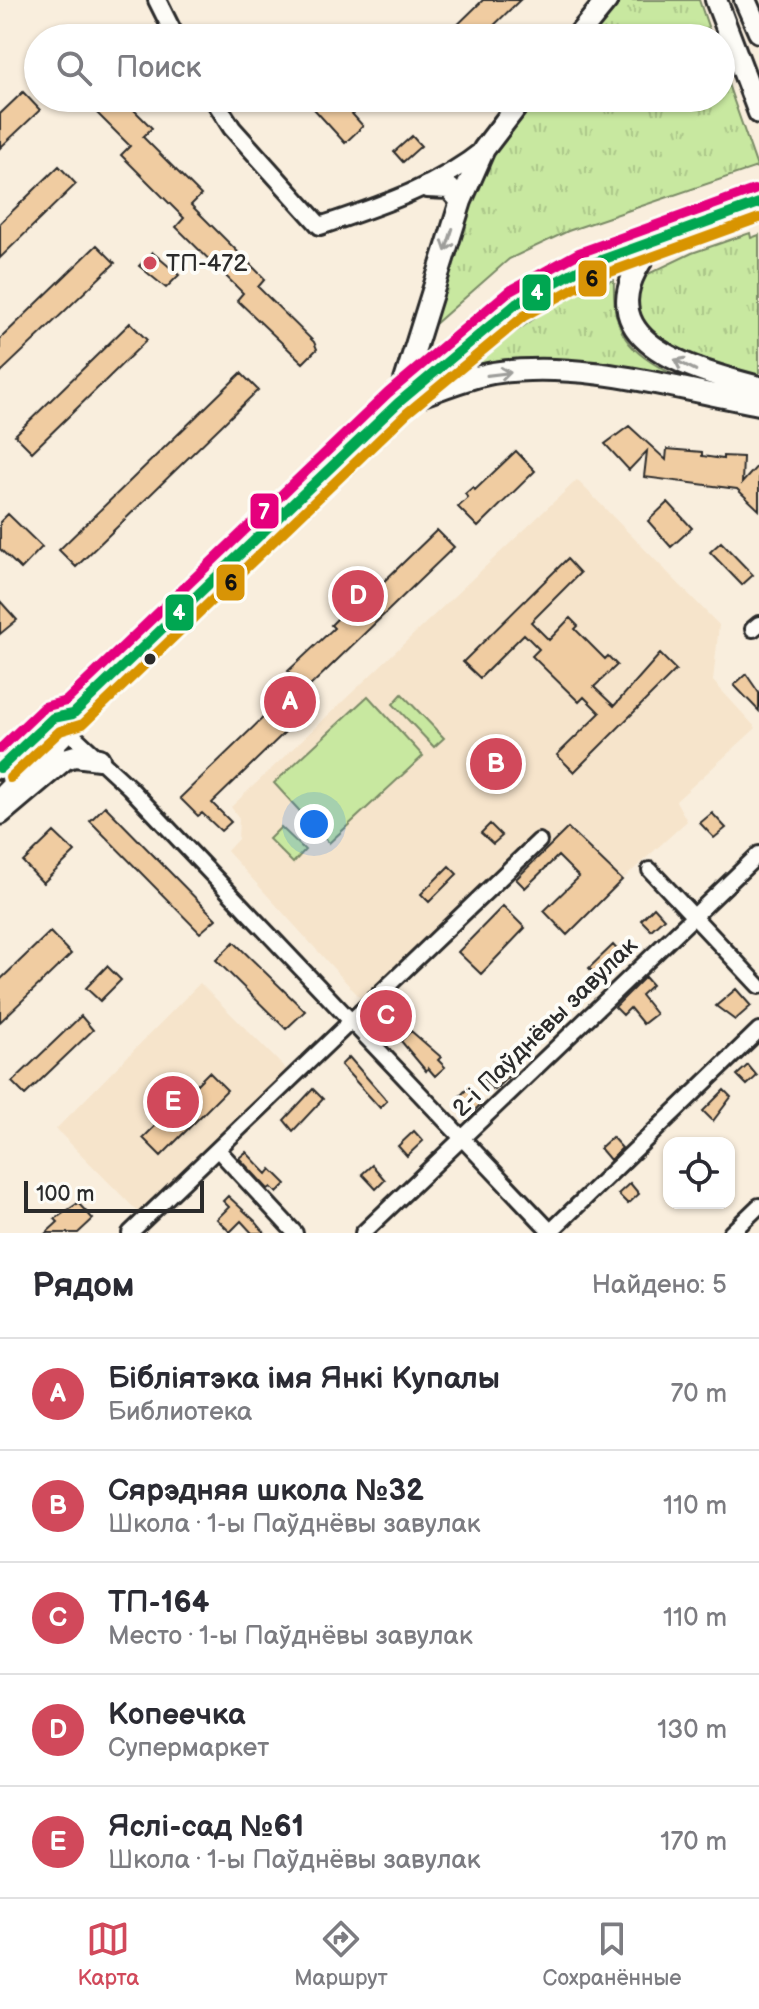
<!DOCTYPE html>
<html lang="ru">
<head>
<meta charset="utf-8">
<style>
  :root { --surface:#fff; --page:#f2f2f3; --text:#2b2b33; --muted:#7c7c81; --line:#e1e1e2; --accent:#d1495b }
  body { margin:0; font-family:"Balsamiq Sans",sans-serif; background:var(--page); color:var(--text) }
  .controls { position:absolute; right:24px; bottom:24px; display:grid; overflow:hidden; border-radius:16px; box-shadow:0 2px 6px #0004 }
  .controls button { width:72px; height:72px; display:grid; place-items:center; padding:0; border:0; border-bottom:2px solid var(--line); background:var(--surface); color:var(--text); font:40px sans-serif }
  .scale { position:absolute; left:24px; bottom:20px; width:180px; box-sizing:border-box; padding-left:8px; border:4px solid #2b2b2b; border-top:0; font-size:22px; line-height:28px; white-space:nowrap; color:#2b2b2b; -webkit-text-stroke:6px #fdfcf7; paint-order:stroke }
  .you { position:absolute; left:314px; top:824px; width:28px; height:28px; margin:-20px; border:6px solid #fff; border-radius:50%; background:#1a73e8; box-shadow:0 0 0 12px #1a73e833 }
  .badge { display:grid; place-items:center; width:52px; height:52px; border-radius:50%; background:var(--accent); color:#fff; font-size:26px; font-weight:700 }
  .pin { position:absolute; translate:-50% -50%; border:4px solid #fff; box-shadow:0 2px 8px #0006 }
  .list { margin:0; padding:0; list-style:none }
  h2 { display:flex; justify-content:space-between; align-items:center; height:104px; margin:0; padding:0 32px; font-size:34px }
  h2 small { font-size:26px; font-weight:400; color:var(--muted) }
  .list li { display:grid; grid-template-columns:52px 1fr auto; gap:24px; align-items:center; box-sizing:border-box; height:112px; padding:0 32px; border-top:2px solid var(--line) }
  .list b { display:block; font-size:30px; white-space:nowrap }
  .list p { margin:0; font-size:26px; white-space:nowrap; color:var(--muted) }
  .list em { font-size:26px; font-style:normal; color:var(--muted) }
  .icon { flex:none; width:44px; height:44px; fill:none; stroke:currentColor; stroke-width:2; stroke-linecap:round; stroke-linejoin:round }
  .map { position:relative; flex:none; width:759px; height:1233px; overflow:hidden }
  .search { position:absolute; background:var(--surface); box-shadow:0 2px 6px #0004; left:24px; right:24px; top:24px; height:88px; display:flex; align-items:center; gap:20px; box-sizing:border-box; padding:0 28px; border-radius:44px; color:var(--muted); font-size:30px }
  .sheet { height:664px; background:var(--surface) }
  nav { display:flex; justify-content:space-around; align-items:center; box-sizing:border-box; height:112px; border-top:2px solid var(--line); background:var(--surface); font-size:22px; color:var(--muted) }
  nav a { display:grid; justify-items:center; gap:4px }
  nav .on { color:var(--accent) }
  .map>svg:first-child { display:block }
</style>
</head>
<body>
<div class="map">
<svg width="759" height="1233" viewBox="0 0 759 1233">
  <defs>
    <pattern id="grass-tufts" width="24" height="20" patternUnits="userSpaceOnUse" patternTransform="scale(2)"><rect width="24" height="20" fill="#c8e8a0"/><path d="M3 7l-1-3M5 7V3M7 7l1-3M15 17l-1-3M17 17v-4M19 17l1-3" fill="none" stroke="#acc78a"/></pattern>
  </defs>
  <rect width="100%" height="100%" fill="#f9eedd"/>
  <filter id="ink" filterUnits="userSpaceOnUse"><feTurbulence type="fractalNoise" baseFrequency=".0125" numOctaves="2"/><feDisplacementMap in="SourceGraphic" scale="16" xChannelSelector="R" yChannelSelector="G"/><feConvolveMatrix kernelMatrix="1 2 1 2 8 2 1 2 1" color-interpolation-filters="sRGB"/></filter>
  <g filter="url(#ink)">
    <path fill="#f6e4cb" d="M577 480 719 625 713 681 756 728 676 801 687 821 622 880 571 828 547 849 534 835 364 1002 227 851 238 839 239 818 231 807Z
      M200 983 292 1075 142 1216 56 1129Z"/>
    <path fill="url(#grass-tufts)" stroke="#7a8a66" stroke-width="2" d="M611 0H699L712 38H581Z
      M721 64 757 167 568 231 509 259 426 332 468 200 491 149 527 98H721Z
      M750 233 751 238 759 235V382L669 354 640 324 637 296 640 281 650 273 692 253Z
      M614 280C612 345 636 355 689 383L583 362 524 360 473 364C518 331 559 294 614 280Z"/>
    <path fill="#c8e8a0" stroke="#7a8a66" stroke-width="2" d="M402 694 444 738 434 747 393 704Z
      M368 696 423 756 329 843 274 783Z
      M281 827 305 850 293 863 269 839Z"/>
    <path fill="#f0cca1" stroke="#2b2b2b" stroke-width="2" d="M483 0H520L481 38H444Z
      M23 92 40 110 0 148V114Z
      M82 98H122L152 128 143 137 201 195 191 205 265 279 258 287 314 342 317 349 303 363 237 300 243 293 176 227 184 218 121 155 130 146Z
      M304 98H338L363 126 345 143Z
      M412 136 421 146 403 162 394 152Z
      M59 166 76 184 0 258V223Z
      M97 245 115 263 0 373V339Z
      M152 252 179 275 166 288 139 266Z
      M130 323 147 340 32 452 15 435Z
      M241 373 258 390 76 567 59 550Z
      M629 426 666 460 667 449 702 452V456L723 459V456L743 457 742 483 759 464V510L737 489 644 477 647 451 629 470 605 444Z
      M516 451 535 471 478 527 458 507 468 498 465 494 473 487 475 490Z
      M668 502 692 528 671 547 648 521Z
      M8 514 42 547 21 569 0 549V522Z
      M437 530 454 547 306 690 317 701 212 803 231 822 221 831 202 813 198 816 180 798 271 710 264 703 292 676 288 671 334 628 331 625 345 611 341 607 368 581 376 589Z
      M721 542 753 575 742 585 710 552Z
      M567 559 580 573 531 622 549 640 570 618 578 626 575 629 605 659 608 656 617 665 594 687 614 706 660 654 676 670 574 772 557 755 600 713 584 697 579 702 532 656 539 649 524 634 480 678 463 662Z
      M0 601 17 620 0 634Z
      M746 674 759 693V711L734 685Z
      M105 806 216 919 200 933 90 821Z
      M712 813 726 828 714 838 700 823Z
      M490 824 502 836 493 844 481 833Z
      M568 828 622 880 567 935 544 911 579 877 558 856 525 888 516 879Z
      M54 832 75 852 43 883 23 862Z
      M449 866 457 874 429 902 421 894Z
      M503 906 525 928 481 974 458 952Z
      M654 907 664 918 651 930 641 920Z
      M50 932 71 954 0 1022V980Z
      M234 942 305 1011 286 1029 216 960Z
      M613 945 622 955 598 978 589 968Z
      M107 966 121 980 100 1001 86 988Z
      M645 977 652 985 641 995 656 1014 643 1024 630 1008 623 1015 615 1007Z
      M736 989 751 1006 735 1020 716 1006Z
      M81 1016 93 1030 25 1095 12 1082Z
      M411 1031 441 1057 438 1060 445 1067 435 1076 428 1068 426 1071 401 1041Z
      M349 1057 387 1101 380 1108 341 1065Z
      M496 1063 508 1077 494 1090 481 1076Z
      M748 1065 757 1076 747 1085 737 1075Z
      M209 1072 227 1090 161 1156 143 1138Z
      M313 1089 323 1099 293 1131 284 1120Z
      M467 1089 482 1103 472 1113 458 1098Z
      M724 1090 731 1097 713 1121 703 1111Z
      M414 1131 423 1141 407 1156 398 1146Z
      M612 1137 622 1148 610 1160 600 1148Z
      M246 1152 267 1174 271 1169 286 1184 277 1193 271 1187 268 1189 239 1158Z
      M372 1165 385 1180 376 1189 362 1174Z
      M630 1183 639 1194 628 1204 618 1194Z
      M228 1196 255 1221 265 1233H252L241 1221 230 1232 217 1219 229 1207 223 1201Z
      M78 1203 93 1219 78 1233H46L58 1222 55 1219Z"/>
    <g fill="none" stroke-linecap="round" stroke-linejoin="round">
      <defs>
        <path id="minor" d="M753 629 759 624
          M61 724 129 787 552 1233
          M650 870 759 986
          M219 1151 295 1233
          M130 1233 539 841
          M363 1233 759 854
          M549 1233 759 1030
          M731 1233 759 1206"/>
        <path id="tertiary" d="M157 0 176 38
          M213 98 232 128 320 226C379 206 436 188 484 149"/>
        <path id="primary" d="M716 0 759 113
          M745 0 759 32
          M576 38 607 0
          M427 187 449 188 461 201
          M658 239C573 336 682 367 759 387
          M405 401C434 392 464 378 493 373 581 360 673 388 759 404
          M398 403 461 201 484 149 523 98
          M0 768 53 718 73 714 398 403 516 304 585 266 759 203
          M0 798 68 730 73 714
          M0 814 65 759 75 756 99 759"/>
      </defs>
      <use href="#minor" stroke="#2b2b2b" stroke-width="20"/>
      <use href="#tertiary" stroke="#2b2b2b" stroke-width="22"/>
      <use href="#primary" stroke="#2b2b2b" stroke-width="26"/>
      <use href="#minor" stroke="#fdfcf7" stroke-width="14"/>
      <use href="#tertiary" stroke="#fdfcf7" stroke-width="16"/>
      <use href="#primary" stroke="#fdfcf7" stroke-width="20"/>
      <defs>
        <path id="bus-1" d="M0 768 53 718 73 714 398 403 516 304 585 266 759 203"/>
        <path id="bus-2" d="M10 778 60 731 83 724 407 413 524 316 591 279 759 218"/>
        <path id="bus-3" d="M0 749 44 707 66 701 388 393 508 292 579 253 754 190"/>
      </defs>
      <use href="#bus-1" stroke="#fdfcf7" stroke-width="16"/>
      <use href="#bus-2" stroke="#fdfcf7" stroke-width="16"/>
      <use href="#bus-3" stroke="#fdfcf7" stroke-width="16"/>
      <use href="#bus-1" stroke="#00a651" stroke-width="10"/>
      <use href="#bus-2" stroke="#d89406" stroke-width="10"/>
      <use href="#bus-3" stroke="#e5007d" stroke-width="10"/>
    </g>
    <defs><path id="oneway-shaft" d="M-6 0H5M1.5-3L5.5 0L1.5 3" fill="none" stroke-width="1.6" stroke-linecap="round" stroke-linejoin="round" transform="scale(2)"/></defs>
    <g stroke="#9e9e9b">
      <use href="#oneway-shaft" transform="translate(449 240) rotate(108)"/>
      <use href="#oneway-shaft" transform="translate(685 365) rotate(-154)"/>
      <use href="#oneway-shaft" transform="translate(499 374) rotate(-7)"/>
    </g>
  </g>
  <circle fill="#d1495b" stroke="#fdfcf7" stroke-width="3" cx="150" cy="263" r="8"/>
  <circle fill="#2b2b2b" stroke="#fdfcf7" stroke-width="3" cx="150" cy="659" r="7"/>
  <g text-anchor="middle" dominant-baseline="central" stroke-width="8" stroke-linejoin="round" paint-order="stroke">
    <g font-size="24" fill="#2b2b2b" stroke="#fdfcf7" text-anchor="start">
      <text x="166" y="263">ТП-472</text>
    </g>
    <g font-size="24" fill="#2b2b2b" stroke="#fdfcf7">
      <text transform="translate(545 1027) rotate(-44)">2-і Паўднёвы завулак</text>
    </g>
  </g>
  <g stroke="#fdfcf7" stroke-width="3">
    <rect x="577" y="259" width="31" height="39" rx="8" fill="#d89406"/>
    <rect x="521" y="273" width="31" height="39" rx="8" fill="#00a651"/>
    <rect x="249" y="492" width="31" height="38" rx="8" fill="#e5007d"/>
    <rect x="215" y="563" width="31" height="39" rx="8" fill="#d89406"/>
    <rect x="164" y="593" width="31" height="39" rx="8" fill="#00a651"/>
  </g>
  <g font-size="22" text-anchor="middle" font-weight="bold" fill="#fff">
    <text x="537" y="300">4</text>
    <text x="264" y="519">7</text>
    <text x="179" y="620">4</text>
  </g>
  <g font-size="22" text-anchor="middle" font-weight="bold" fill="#111">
    <text x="592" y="286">6</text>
    <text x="231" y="590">6</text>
  </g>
</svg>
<div class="controls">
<button><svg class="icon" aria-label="locate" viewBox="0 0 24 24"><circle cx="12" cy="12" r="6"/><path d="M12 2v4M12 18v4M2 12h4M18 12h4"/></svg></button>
</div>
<div class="scale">100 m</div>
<div class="you"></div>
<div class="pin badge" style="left:290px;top:702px">A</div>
<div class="pin badge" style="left:496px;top:764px">B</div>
<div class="pin badge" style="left:386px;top:1016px">C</div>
<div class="pin badge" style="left:358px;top:596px">D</div>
<div class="pin badge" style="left:173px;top:1102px">E</div>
<div class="search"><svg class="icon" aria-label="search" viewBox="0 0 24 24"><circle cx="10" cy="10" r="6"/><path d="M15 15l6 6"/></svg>Поиск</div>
</div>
<section class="sheet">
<h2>Рядом<small>Найдено: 5</small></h2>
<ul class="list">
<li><span class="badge">A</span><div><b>Бібліятэка імя Янкі Купалы</b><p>Библиотека</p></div><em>70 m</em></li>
<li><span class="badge">B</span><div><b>Сярэдняя школа №32</b><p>Школа · 1-ы Паўднёвы завулак</p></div><em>110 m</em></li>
<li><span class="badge">C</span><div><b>ТП-164</b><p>Место · 1-ы Паўднёвы завулак</p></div><em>110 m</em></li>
<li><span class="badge">D</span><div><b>Копеечка</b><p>Супермаркет</p></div><em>130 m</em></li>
<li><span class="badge">E</span><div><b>Яслі-сад №61</b><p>Школа · 1-ы Паўднёвы завулак</p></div><em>170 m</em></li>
</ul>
</section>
<nav>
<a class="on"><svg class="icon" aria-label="map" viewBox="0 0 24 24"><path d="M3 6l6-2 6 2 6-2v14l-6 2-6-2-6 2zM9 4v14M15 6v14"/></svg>Карта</a>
<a><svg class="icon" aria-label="directions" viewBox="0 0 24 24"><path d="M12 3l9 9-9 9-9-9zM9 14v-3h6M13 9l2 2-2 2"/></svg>Маршрут</a>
<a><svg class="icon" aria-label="saved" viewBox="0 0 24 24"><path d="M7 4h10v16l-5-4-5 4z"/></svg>Сохранённые</a>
</nav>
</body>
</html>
